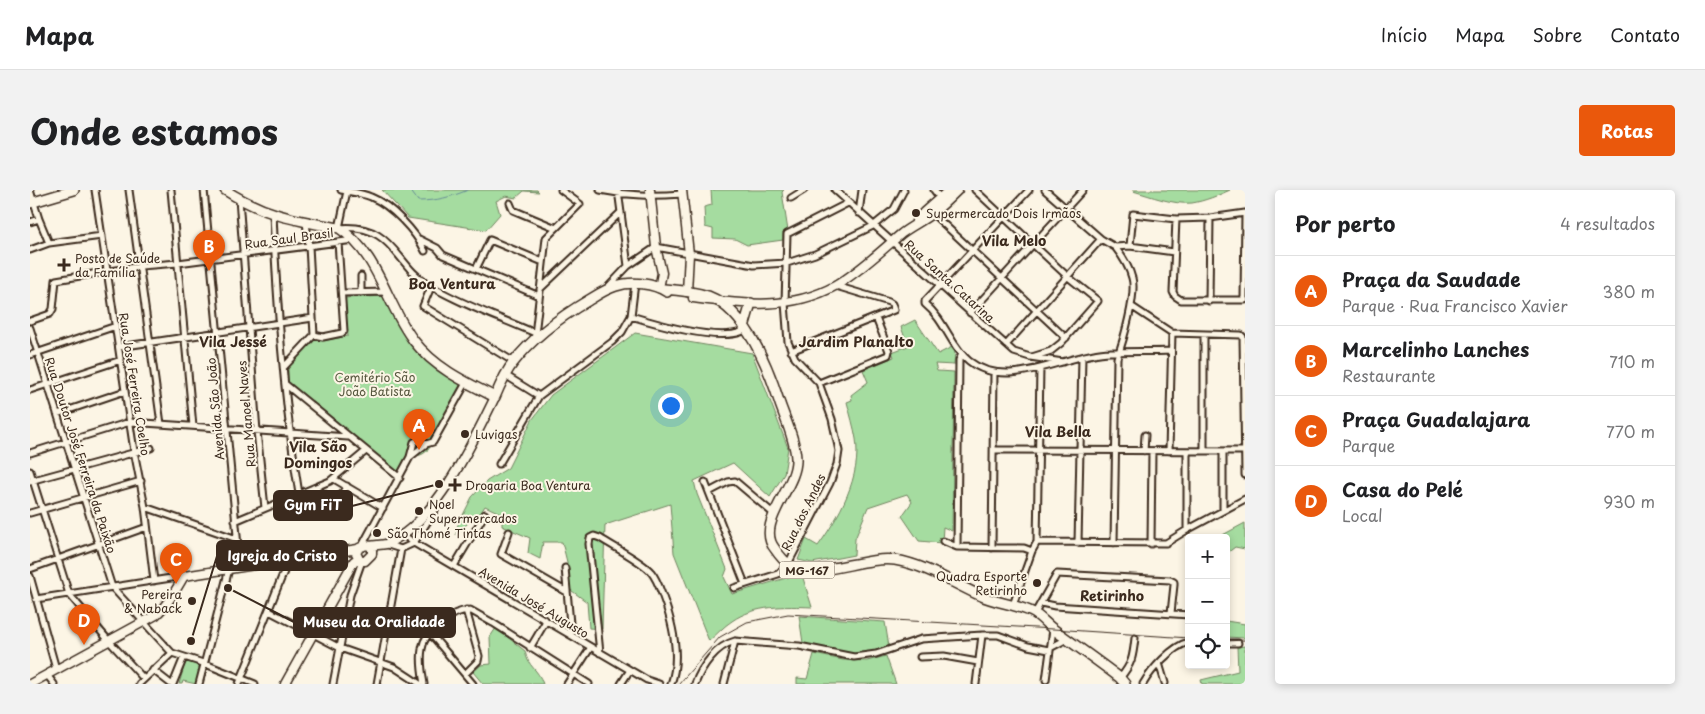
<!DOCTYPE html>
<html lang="pt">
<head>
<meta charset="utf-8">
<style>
  :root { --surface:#fff; --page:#f2f2f2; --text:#202124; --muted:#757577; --line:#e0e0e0; --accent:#ea580c }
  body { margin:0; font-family:"Playpen Sans",sans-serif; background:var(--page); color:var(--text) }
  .controls { position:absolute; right:15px; bottom:15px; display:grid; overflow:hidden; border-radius:5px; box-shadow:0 2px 8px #0003 }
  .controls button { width:45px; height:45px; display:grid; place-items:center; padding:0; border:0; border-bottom:1px solid var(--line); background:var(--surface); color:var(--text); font:25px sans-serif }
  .you { position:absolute; left:640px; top:215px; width:18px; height:18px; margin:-12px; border:4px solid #fff; border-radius:50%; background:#1a73e8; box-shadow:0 0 0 8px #1a73e833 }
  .badge { display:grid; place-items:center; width:32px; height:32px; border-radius:50%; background:var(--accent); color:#fff; font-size:16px; font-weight:700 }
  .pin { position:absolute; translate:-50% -41px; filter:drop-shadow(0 1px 2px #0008) }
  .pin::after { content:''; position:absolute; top:26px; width:18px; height:15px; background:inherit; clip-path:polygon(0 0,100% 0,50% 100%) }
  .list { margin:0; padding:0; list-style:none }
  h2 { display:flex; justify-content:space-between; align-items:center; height:65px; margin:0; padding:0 20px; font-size:21px }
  h2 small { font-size:16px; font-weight:400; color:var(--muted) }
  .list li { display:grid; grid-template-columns:32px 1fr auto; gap:15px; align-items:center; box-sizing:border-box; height:70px; padding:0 20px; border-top:1px solid var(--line) }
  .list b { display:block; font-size:19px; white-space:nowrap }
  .list p { margin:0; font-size:16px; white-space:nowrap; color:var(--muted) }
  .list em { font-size:16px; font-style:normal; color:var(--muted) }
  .icon { flex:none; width:28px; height:28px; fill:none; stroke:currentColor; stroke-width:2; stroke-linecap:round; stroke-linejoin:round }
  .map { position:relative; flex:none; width:1215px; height:494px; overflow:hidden; border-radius:5px }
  header { display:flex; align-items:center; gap:30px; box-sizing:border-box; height:70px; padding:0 25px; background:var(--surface); border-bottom:1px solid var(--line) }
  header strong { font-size:24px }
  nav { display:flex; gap:28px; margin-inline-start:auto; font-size:18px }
  .intro { display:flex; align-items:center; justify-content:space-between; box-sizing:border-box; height:120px; padding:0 30px }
  h1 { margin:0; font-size:35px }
  .button { padding:12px 22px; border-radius:5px; background:var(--accent); color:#fff; font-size:18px; font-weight:700 }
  main { display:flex; gap:30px; padding:0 30px }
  aside { flex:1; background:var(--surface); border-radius:5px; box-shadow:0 2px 8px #0003 }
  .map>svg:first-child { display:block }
</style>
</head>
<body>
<header>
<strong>Mapa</strong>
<nav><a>Início</a><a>Mapa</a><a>Sobre</a><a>Contato</a></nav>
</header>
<div class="intro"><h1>Onde estamos</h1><a class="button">Rotas</a></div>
<main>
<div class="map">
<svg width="1215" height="494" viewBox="0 0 1215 494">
  <rect width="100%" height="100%" fill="#fcf5e5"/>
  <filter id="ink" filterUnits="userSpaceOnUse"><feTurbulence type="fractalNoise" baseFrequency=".02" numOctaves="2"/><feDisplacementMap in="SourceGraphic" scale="10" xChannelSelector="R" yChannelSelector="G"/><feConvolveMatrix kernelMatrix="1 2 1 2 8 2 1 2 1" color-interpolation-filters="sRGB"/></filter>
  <g filter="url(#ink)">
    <path fill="#a5dca0" stroke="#70835f" d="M352 0H507L509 2 494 1 486 8 476 6 466 11 470 24 456 40 378 28Z
      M681 0H754L752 2 758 41 753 43V50L717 55 705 49 683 48V39L675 37 674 17 682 15Z
      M1103 0H1200C1189 5 1175 11 1162 13 1143 15 1121 6 1103 1Z
      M355 106 380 152 394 169 432 194 401 253V256C394 265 390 267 378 265L367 283 258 192V178L286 147 292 151 318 146 314 108Z
      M885 130 908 164 922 157 925 161 924 175 905 174 907 181 924 182 922 341 913 337 912 353 889 351 872 326 882 312 877 304 838 317 825 349 824 365 782 373 768 370 776 349 788 356C809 327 832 286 826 249 824 237 820 224 817 212L822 210 821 205 838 192 833 180 864 167 862 162 878 156 871 137Z
      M605 143 722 163 758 258 754 284 740 307 703 273 664 291 667 304 697 379 694 387 702 404 756 388 772 385 782 417C755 416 725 415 702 431 694 436 686 445 679 451L644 363 640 314 575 335 572 439 559 438 557 412 538 398 537 372 532 352H513L510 369 498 363 500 348 472 336V324L455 316 448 327 443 328 426 345 427 337 442 307 457 291 478 278 502 230 521 205Z
      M1215 333V359L1205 357 1196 364V348H1187Z
      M769 426 855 432 859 457 837 465 816 464 773 453Z
      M1196 431 1215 434V448L1196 447Z
      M466 438 495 461C498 478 508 478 513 494H453L443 482 451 475 461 474 460 447Z
      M1215 456V494H1172L1171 490 1208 481 1207 457Z
      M784 464 813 470 837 471 856 466 866 494H767V488L777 489Z
      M156 470 172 475 166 494 153 491 152 494H149Z"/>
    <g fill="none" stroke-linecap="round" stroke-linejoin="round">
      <path stroke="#688e97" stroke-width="1" d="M380 0 388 11C406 11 421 7 438 0"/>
      <defs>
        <path id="street" d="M0 0 9 29 19 53
          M65 0 104 261 115 317 124 391
          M99 0 131 234
          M141 0 163 236
          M174 0 210 377
          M311 0C321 2 332 3 341 7 361 15 386 42 395 61
          M570 0C599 6 623 6 653 4
          M588 0 598 76
          M805 0 984 162 1000 167 1033 172
          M904 0 910 8
          M945 0 1037 86 1068 111 1031 153 1021 161 1002 167
          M999 0 895 111V114C915 130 921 157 939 171 978 202 1037 163 1080 162 1100 161 1121 162 1141 161
          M1015 0 1071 49 1085 57 1100 56 1144 62
          M317 1 309 38C364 33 364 74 399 95 430 114 471 128 505 143
          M761 8 774 0
          M209 9 227 241 235 318
          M480 13 483 20 526 38
          M829 23 832 0
          M243 24C247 118 254 212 269 304
          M903 24 1036 148
          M1146 29 1143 102 1145 106 1151 110H1215
          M0 32 9 29
          M389 49 407 58 413 65 509 106
          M1100 56 1103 24 1146 29 1180 28 1215 23 1214 110
          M0 60 19 53 72 46
          M446 79 460 50 513 72
          M331 86V103
          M605 93 601 126C627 134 686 151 711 142L714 137
          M579 96 598 76 626 57 724 75 757 73 785 64 843 36 864 19 874 0
          M401 97 393 116 484 172
          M510 99 591 22
          M312 103 357 102
          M1179 111 1180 28
          M1101 116 1142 143 1211 145 1213 147 1215 285
          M940 123 1053 0
          M0 131 20 124 23 119 26 90 111 76 148 73 324 50
          M0 138 82 397 142 463 173 473 225 494
          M284 145 293 147 312 143 314 141 308 52
          M505 145 516 48 550 14 531 0
          M976 155 1071 49
          M89 157 283 128
          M761 161 864 120 862 114 859 112 806 96
          M0 165 86 136
          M254 177 284 145 279 56 276 32
          M475 185 509 206
          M789 193 858 165 859 161 846 128
          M255 194 370 288
          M0 200 91 170
          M27 224 95 201
          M396 254 403 252 436 193
          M963 260 1214 261
          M1114 261 1115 245
          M1139 261 1142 143
          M1157 261V340
          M1174 261V144
          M0 263 100 232 318 247
          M469 274 509 206 582 152 592 142 601 126
          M0 281 39 404 79 451 114 489
          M304 289 353 318
          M0 291 121 258
          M675 292 715 394
          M283 298 307 311 317 296
          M679 302 698 292 705 291 744 324
          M115 317 207 349
          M1193 320V261
          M0 323 111 291
          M205 331 300 291 336 261
          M479 342 471 364 537 402
          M372 344 384 353 617 490 629 494
          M913 351 927 357 994 358 1002 361
          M1007 352 1136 353 1157 340 1215 309
          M1048 353 1052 167
          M1084 353 1087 168C1093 152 1107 104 1102 88 1099 76 1092 66 1085 57
          M355 354 371 359 384 353 405 320 408 310
          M1121 354 1122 261
          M332 356 380 267 384 252 388 250 396 254 380 267
          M927 357 929 170 932 164
          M962 358 964 182
          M424 376 455 324
          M535 378 541 445
          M0 379 117 337
          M0 386 26 479
          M704 398 748 384 758 374 800 293 807 274 809 261 802 229 789 193 765 168 758 152 755 113 757 44 818 13
          M6 409 154 386
          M1011 413 1025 416 1159 425
          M983 415 1002 361 1007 352 1010 178
          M239 421 310 458 364 477 390 494
          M1005 423 1027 384 1140 390 1144 392V395L1141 423
          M400 443 443 494
          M1196 453H1208
          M500 458 516 431
          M1020 458 1037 449
          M570 463 559 354 560 348 564 346 570 348C582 356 613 372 621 382 627 389 630 399 633 407 643 434 651 466 641 494
          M890 467 914 466 948 472
          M1129 473 1135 493
          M123 480 141 494
          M435 484 448 471 449 466 436 420
          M17 485 24 494
          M1090 488C1102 474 1103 467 1105 448
          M1016 490 1023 439
          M109 494 142 463
          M143 494 154 467
          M169 494 199 379
          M209 494 259 369
          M303 494 320 405 332 371
          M347 494 371 359
          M394 494C392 483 390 470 392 459 395 439 421 421 440 420L463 433 559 494
          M537 494 561 457
          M591 494 600 480
          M665 494C672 476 686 456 705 451L769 456 824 467 846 464 891 449 952 445H968L998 456 1019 460
          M694 494 705 451
          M946 494 952 445
          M1113 494C1121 480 1142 456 1159 452"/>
        <path id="secondary" d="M620 0 626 57 632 83 629 98
          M652 0 659 64 657 102
          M886 31 894 22 919 0
          M663 108C712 114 759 121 805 96 828 83 851 61 871 44 881 36 893 31 903 23 912 16 920 8 928 0
          M336 355 340 356 342 359V364L335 371H330L326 363 329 358Z
          M340 356C345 355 351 355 356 354 405 334 443 252 465 207
          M0 494 126 425C138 414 146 400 154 386L328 359
          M255 494 324 371 328 369"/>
        <path id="primary" d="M195 0C234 25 264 30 309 38 349 64 356 115 384 151 405 178 435 192 465 207 470 195 475 183 483 173 503 147 530 127 559 110 567 105 576 99 586 96 601 91 624 93 637 102
          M0 13 44 0
          M634 99C648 100 665 102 678 106 716 120 739 179 750 214 756 231 765 250 766 268 768 297 724 334 745 359 749 365 755 372 761 376 786 390 834 366 865 370 895 375 921 392 949 405 966 413 985 414 1002 422 1010 426 1016 434 1023 439 1045 455 1068 471 1090 488L1095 494
          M714 137 721 113"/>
      </defs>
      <use href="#street" stroke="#3b2a1e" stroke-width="9"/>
      <use href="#secondary" stroke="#3b2a1e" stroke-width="11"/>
      <use href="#primary" stroke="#3b2a1e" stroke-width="12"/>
      <use href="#street" stroke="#fcf5e5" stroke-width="5"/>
      <use href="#secondary" stroke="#fcf5e5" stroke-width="8"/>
      <use href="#primary" stroke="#fcf5e5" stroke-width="9"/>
      <path stroke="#3b2a1e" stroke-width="1" d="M1196 451 1215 450
        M649 494 690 447 717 432 758 424 1023 439 1159 448"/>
    </g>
  </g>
  <g fill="#3b2a1e" stroke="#fcf5e5" stroke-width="2">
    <circle cx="886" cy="23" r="5"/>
    <path d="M31.5 67.5h5v5h5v5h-5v5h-5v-5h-5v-5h5z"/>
    <circle cx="435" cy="244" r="5"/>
    <path d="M422.5 287.5h5v5h5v5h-5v5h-5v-5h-5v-5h5z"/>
    <circle cx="389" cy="321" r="5"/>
    <circle cx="347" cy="343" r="5"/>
    <circle cx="1007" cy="393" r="5"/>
    <circle cx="162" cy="411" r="5"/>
  </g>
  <g text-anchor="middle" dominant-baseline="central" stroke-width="4" stroke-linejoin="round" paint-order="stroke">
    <rect fill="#fcf5e5" stroke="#75675a" stroke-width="1" x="749.5" y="371.5" width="55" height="17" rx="4"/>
    <g font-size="11" font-weight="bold" fill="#3b2a1e">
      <text x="777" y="380">MG-167</text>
    </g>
    <g font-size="12" fill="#3b2a1e" stroke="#fcf5e5" text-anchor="start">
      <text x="896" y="23">Supermercado Dois Irmãos</text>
      <text x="45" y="68">Posto de Saúde<tspan x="45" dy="14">da Família</tspan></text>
      <text x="445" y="244">Luvigas</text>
      <text x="435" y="295">Drogaria Boa Ventura</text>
      <text x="399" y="314">Noel<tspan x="399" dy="14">Supermercados</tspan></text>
      <text x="357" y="343">São Thomé Tintas</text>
      <text x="997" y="386" text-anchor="end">Quadra Esporte<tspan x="997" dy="14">Retirinho</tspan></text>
      <text x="152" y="404" text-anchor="end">Pereira<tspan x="152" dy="14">&amp; Naback</tspan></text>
    </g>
    <g font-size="12" fill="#3b2a1e" stroke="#fcf5e5">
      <text transform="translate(259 48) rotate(-8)">Rua Saul Brasil</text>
      <text transform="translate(920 91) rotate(42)">Rua Santa Catarina</text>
      <text transform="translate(105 194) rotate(81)">Rua José Ferreira Coelho</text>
      <text transform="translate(185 219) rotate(-95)">Avenida São João</text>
      <text transform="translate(216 224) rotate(-95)">Rua Manoel Naves</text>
      <text transform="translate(51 265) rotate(72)">Rua Doutor José Ferreira da Paixão</text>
      <text transform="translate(773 322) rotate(-64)">Rua dos Andes</text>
      <text transform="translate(504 412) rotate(31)">Avenida José Augusto</text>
    </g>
    <g font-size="12" fill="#56563e" stroke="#fcf5e5">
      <text x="345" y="187">Cemitério São<tspan x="345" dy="14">João Batista</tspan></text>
    </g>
    <g font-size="14" font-weight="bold" fill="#3b2a1e" stroke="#fcf5e5">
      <text x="984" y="50">Vila Melo</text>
      <text x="422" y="93">Boa Ventura</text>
      <text x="203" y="151">Vila Jessé</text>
      <text x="826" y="151">Jardim Planalto</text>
      <text x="1028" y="241">Vila Bella</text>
      <text x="288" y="256">Vila São<tspan x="288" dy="16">Domingos</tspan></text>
      <text x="1082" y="405">Retirinho</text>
    </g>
  </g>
  <path fill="none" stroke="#3b2a1e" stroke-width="2" d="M409 294L322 316M161 451L187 366M198 398L264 432"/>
  <g fill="#3b2a1e" stroke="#fcf5e5" stroke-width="2">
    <circle cx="409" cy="294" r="5"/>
    <circle cx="161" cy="451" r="5"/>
    <circle cx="198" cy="398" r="5"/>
  </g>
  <g fill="#3b2a1e" stroke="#3b2a1e" stroke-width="2">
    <rect x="244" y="301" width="78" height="29" rx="5"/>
    <rect x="187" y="351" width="130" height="29" rx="5"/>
    <rect x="264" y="418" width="161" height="29" rx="5"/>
  </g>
  <g font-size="14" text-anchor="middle" font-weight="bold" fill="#fff">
    <text x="283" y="320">Gym FiT</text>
    <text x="252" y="371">Igreja do Cristo</text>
    <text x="344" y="437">Museu da Oralidade</text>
  </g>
</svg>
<div class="controls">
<button>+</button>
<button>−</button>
<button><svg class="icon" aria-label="locate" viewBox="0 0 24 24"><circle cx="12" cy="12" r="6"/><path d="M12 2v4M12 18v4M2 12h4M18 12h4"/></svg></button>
</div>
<div class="you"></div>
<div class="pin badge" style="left:389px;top:260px">A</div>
<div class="pin badge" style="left:179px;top:81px">B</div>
<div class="pin badge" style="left:146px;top:394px">C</div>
<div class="pin badge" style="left:54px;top:455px">D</div>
</div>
<aside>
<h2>Por perto<small>4 resultados</small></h2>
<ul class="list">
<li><span class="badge">A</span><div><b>Praça da Saudade</b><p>Parque · Rua Francisco Xavier</p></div><em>380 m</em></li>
<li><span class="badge">B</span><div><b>Marcelinho Lanches</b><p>Restaurante</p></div><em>710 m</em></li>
<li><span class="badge">C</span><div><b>Praça Guadalajara</b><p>Parque</p></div><em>770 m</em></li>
<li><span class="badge">D</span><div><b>Casa do Pelé</b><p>Local</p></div><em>930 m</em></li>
</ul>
</aside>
</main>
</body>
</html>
